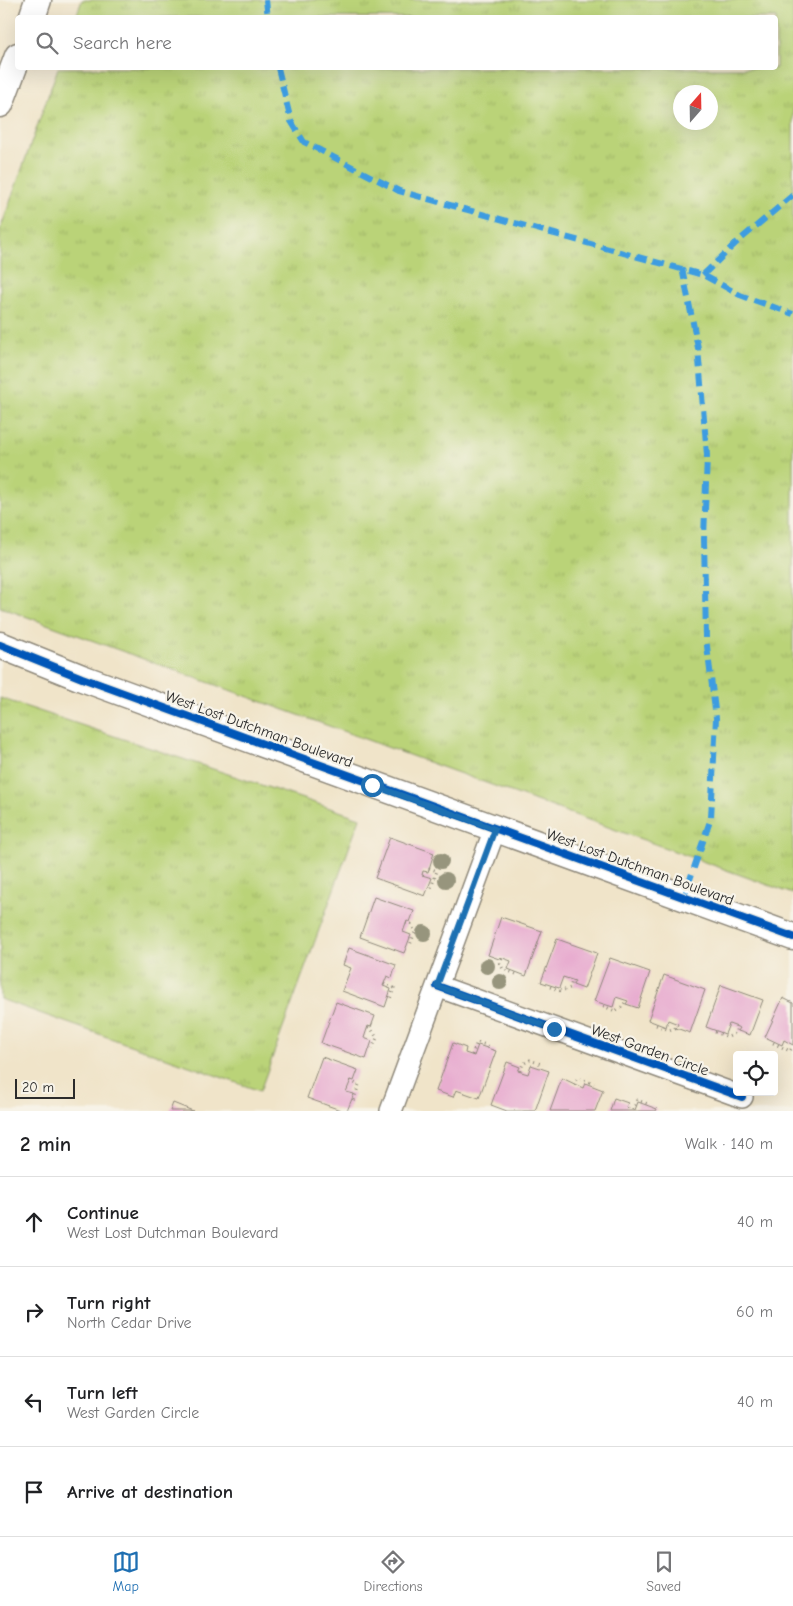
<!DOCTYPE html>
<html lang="en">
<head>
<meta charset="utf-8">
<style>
  :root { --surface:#fff; --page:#f2f2f2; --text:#202124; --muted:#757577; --line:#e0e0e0; --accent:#1f6fb2 }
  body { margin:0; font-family:"Comic Neue",sans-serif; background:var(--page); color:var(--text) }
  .controls { position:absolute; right:15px; bottom:15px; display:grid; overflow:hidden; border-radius:5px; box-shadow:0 5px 20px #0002 }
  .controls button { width:45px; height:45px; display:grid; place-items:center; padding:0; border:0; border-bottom:1px solid var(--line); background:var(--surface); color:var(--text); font:25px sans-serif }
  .compass { position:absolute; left:673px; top:85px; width:45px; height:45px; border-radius:50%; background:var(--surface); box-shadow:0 5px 20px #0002; rotate:20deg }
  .scale { position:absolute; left:15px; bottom:12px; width:60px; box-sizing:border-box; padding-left:5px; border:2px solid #2b2b2b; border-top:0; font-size:14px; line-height:18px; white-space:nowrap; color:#2b2b2b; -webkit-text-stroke:4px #f7f3e8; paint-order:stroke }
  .stop { position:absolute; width:15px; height:15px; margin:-11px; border:4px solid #1f6fb2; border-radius:50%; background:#fff }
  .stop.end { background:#1f6fb2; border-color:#fff; box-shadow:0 1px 5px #0008 }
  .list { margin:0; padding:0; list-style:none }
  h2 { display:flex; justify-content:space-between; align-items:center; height:65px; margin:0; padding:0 20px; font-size:21px }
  h2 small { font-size:16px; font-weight:400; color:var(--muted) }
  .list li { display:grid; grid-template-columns:32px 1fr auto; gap:15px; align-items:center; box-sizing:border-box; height:90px; padding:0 20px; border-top:1px solid var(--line) }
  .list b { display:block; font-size:19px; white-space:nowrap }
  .list p { margin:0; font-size:16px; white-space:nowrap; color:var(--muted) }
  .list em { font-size:16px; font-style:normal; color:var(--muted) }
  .icon { flex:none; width:28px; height:28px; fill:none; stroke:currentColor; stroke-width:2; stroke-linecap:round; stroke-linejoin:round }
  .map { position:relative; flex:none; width:793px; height:1111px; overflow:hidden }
  .search { position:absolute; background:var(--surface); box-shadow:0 5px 20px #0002; left:15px; right:15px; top:15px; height:55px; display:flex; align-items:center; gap:12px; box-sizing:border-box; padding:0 18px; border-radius:5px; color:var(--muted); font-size:19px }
  .sheet { height:425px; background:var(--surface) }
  nav { display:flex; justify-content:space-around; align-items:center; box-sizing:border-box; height:70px; border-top:1px solid var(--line); background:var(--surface); font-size:14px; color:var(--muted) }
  nav a { display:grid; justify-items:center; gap:2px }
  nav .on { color:var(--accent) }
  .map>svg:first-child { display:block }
</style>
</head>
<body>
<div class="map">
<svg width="793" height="1111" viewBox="0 0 793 1111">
  <defs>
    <pattern id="grass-tufts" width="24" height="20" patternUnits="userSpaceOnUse" patternTransform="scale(1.25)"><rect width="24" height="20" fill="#bad378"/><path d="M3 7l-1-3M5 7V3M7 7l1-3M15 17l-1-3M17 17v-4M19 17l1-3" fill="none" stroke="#a0b568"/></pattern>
  </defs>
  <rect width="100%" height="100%" fill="#f7f3e8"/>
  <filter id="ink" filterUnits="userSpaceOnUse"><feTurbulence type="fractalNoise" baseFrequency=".02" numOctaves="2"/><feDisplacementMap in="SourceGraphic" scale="10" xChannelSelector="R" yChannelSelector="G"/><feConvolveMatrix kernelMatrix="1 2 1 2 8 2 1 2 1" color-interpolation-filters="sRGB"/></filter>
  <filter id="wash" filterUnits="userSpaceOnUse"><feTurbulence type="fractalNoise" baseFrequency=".0096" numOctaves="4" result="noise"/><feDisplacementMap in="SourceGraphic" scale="20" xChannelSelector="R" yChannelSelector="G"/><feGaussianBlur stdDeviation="1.12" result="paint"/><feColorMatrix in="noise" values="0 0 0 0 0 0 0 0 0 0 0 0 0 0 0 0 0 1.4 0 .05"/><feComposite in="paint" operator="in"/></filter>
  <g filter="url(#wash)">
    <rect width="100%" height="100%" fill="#f0e4c9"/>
    <path fill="url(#grass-tufts)" stroke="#727f52" fill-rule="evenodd" d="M82 0H793V894L0 607V230L58 68H776V18L76 17ZM680 92H710V122H680Z
      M0 698 360 818 260 1091 0 999Z"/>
    <g id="blocks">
      <path fill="#e8add0" d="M390 837 434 853 428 872 423 871 422 875 432 878 425 896 375 878Z
        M374 897 414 911 410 922 407 921 403 932 411 935 404 953 360 937Z
        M501 917 542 931 526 976 508 969 511 961 500 957 499 959 488 955Z
        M557 939 597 953 584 989 573 985 575 981 563 977 559 988 541 982Z
        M349 948 396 965 392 978 387 976 383 986 391 989 385 1007 342 991 351 968 343 965Z
        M610 958 650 972 638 1008 626 1004 628 1001 616 997 613 1007 594 1001Z
        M664 975 705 990 690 1033 676 1028 678 1024 668 1020 666 1027 648 1020Z
        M721 985 763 1000 750 1035 738 1031 740 1028 729 1024 725 1034 706 1027Z
        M783 998 793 1003V1045L784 1040 782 1045 765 1037Z
        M336 1002 375 1016 371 1027 368 1026 364 1038 372 1041 366 1059 321 1043Z
        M453 1043 466 1048 465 1053 474 1056 478 1045 496 1051 479 1098 456 1090 453 1097 436 1091Z
        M322 1057 358 1070 354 1081 351 1080 346 1092 354 1094 347 1111H343L307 1098Z
        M507 1062 520 1067 518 1071 528 1074 531 1065 549 1071 535 1111H507L491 1105Z
        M562 1078 583 1088 585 1083 603 1090 595 1111H550Z
        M614 1098 628 1103 626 1107 635 1110 638 1102 657 1109 656 1111H610Z
        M173 1103 193 1111H170Z"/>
    </g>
  </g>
  <g filter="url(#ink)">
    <use href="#blocks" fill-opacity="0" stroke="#8e887a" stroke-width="1"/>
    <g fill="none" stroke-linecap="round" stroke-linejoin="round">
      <defs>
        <path id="minor" d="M437 986 742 1097
          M391 1111 495 829"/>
        <path id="tertiary" d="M32 18 38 0
          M0 104 18 56
          M0 645 82 678 793 937"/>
      </defs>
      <use href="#minor" stroke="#8e887a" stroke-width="24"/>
      <use href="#tertiary" stroke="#8e887a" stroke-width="29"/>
      <path stroke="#8e887a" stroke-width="3" stroke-dasharray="1 4" stroke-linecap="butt" d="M429 868 437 871 431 888
        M406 923 411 924 415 932 410 945
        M502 958 500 963 503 969 516 974
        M384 984 394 988 390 999
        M550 987 561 991 570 988 572 981
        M603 1006 615 1011 623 1006 626 1000
        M656 1025 669 1030 675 1028 676 1023
        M368 1028 372 1030 377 1038 371 1051
        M715 1032 728 1037 735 1034 737 1027
        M773 1043 790 1051 793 1046
        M472 1055 477 1042 489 1046
        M520 1071 523 1064 530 1060 541 1064
        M350 1081 359 1085 352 1104
        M574 1085 576 1080 579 1078 594 1084
        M633 1110 637 1100 648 1104"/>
      <use href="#minor" stroke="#fff" stroke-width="21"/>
      <use href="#tertiary" stroke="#fff" stroke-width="26"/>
      <path stroke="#3d9ce1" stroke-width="6" stroke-dasharray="12 6" stroke-linecap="butt" d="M266 0 268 18
        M278 68 291 121 304 142 399 191 703 275 740 295 793 314
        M682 268 698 348 707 455 704 539 706 638 716 718 711 818 684 897
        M703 275 735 244 793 195"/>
      <defs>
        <path id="cycleway" d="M0 645 82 678 793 937
          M437 986 742 1097"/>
      </defs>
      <use href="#cycleway" stroke="#f7f3e8" stroke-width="11"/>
      <use href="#cycleway" stroke="#0057b8" stroke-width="8"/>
    </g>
    <g fill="#97957d">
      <circle cx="441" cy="861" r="8"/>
      <circle cx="446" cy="880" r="8"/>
      <circle cx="424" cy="933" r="8"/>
      <circle cx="487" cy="966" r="8"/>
      <circle cx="500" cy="982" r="8"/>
    </g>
  </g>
  <g fill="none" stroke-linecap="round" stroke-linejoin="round" filter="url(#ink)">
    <path stroke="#1f6fb2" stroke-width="6" d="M372 785 495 829 437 986 554 1029"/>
  </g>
  <g text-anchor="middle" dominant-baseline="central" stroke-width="4.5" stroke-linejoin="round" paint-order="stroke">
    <g font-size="15" fill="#2b2b2b" stroke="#f7f3e8">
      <text transform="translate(259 729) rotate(20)">West Lost Dutchman Boulevard</text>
      <text transform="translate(640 867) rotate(20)">West Lost Dutchman Boulevard</text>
      <text transform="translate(650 1050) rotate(20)">West Garden Circle</text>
    </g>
  </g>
</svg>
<div class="controls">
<button><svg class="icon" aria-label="locate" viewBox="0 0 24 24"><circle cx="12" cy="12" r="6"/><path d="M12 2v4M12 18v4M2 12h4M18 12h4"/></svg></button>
</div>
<svg class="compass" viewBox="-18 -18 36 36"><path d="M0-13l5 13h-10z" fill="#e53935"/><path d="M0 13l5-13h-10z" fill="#757577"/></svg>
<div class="scale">20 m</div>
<div class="stop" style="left:372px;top:785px"></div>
<div class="stop end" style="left:554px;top:1029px"></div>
<div class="search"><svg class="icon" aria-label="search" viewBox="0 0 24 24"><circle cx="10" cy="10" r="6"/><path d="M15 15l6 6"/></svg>Search here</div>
</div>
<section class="sheet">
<h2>2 min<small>Walk · 140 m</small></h2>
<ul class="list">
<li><svg class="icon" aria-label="ahead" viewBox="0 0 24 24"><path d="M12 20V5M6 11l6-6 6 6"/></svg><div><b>Continue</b><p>West Lost Dutchman Boulevard</p></div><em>40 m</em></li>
<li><svg class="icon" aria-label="right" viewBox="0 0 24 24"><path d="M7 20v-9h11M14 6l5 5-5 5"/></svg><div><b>Turn right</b><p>North Cedar Drive</p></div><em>60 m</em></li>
<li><svg class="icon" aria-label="left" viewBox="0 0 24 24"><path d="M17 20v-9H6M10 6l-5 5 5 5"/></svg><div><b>Turn left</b><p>West Garden Circle</p></div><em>40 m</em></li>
<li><svg class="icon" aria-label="arrive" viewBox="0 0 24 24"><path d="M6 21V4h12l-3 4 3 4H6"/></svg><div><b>Arrive at destination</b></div></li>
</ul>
</section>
<nav>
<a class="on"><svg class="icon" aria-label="map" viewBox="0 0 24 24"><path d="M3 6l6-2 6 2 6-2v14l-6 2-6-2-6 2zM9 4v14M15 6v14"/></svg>Map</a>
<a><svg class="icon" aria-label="directions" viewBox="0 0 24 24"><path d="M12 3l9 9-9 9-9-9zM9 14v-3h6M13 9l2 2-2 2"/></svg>Directions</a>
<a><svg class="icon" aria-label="saved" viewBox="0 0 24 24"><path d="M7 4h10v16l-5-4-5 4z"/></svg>Saved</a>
</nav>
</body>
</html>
